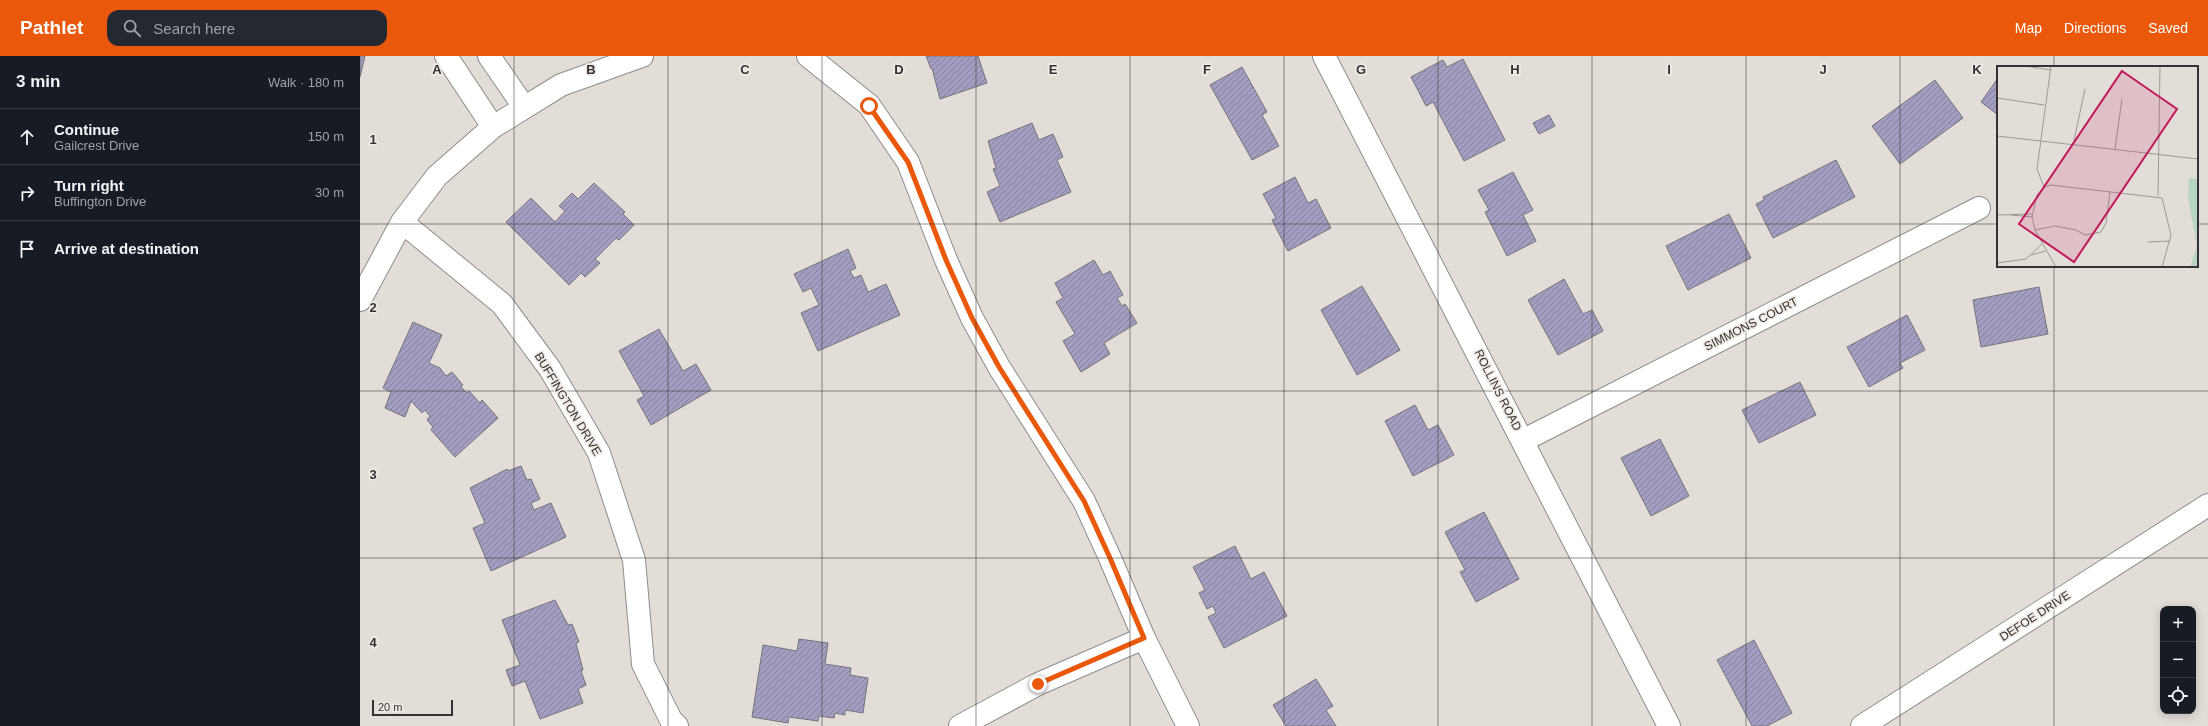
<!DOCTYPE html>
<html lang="en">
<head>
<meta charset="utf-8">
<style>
  :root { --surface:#171b24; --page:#242831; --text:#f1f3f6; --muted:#9ea1a6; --line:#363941; --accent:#ea580c }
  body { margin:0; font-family:Helvetica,sans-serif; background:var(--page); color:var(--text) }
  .controls { position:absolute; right:12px; bottom:12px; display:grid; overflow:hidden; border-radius:8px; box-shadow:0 2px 10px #0003 }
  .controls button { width:36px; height:36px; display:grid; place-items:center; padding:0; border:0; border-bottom:1px solid var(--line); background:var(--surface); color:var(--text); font:20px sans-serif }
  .scale { position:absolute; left:12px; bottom:10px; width:81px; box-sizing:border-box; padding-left:4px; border:2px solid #353331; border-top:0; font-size:11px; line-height:14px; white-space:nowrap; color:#353331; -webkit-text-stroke:3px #f0eae5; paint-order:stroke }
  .stop { position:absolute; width:12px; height:12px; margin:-9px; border:3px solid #ea580c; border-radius:50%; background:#fff }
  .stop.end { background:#ea580c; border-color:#fff; box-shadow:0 1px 4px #0008 }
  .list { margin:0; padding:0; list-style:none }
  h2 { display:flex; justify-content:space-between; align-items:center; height:52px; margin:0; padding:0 16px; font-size:17px }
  h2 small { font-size:13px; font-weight:400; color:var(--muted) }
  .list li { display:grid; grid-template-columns:26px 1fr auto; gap:12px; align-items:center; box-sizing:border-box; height:56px; padding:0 16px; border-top:1px solid var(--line) }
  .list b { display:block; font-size:15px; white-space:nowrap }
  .list p { margin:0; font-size:13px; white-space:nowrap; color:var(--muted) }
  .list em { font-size:13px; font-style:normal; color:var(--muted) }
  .icon { flex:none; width:22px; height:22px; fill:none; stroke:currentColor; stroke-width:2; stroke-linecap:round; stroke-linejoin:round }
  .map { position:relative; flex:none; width:1848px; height:670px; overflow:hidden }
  header { display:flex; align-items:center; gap:24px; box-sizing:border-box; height:56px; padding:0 20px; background:var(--accent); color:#fff }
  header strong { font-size:19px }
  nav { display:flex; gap:22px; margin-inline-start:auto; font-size:14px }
  .search { width:280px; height:36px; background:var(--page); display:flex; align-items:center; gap:10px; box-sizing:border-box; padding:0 14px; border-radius:12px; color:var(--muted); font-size:15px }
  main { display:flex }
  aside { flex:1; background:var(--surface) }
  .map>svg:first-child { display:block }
</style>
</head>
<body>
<header>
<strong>Pathlet</strong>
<div class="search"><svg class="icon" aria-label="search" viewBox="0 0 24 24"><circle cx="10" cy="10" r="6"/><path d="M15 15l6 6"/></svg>Search here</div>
<nav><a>Map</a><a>Directions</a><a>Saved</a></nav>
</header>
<main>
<aside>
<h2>3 min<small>Walk · 180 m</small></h2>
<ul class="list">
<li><svg class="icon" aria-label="ahead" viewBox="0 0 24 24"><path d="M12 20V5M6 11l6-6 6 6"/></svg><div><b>Continue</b><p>Gailcrest Drive</p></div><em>150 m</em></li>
<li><svg class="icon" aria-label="right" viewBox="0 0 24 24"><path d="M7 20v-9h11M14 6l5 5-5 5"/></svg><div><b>Turn right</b><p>Buffington Drive</p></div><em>30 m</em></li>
<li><svg class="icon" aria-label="arrive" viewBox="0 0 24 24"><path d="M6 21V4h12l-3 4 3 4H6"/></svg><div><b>Arrive at destination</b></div></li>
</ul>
</aside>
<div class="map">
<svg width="1848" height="670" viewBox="0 0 1848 670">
  <defs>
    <pattern id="building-hatch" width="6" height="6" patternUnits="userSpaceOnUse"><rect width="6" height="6" fill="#a59cc1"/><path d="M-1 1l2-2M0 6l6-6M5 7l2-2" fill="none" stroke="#87809d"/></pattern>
  </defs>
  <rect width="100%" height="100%" fill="#e3ddd8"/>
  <path fill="url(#building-hatch)" stroke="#75747a" d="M0 0H5L0 21Z
    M566 0H618L627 27 580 43 572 12 571 13Z
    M1103 3 1145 84 1104 105 1073 46 1066 50 1051 21 1083 4 1087 11Z
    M882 11 907 56 902 59 919 90 892 104 850 29Z
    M1638 22V59L1621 46Z
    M1575 24 1603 62 1540 108 1512 70Z
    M1189 59 1195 70 1179 78 1173 67Z
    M672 67 679 84 693 78 703 101 697 104 711 136 640 166 627 136 640 130 633 113 636 112 628 85Z
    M1476 104 1495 141 1413 182 1396 148 1404 144 1403 141Z
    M1153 116 1173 154 1163 159 1176 185 1147 200 1125 156 1129 154 1118 134Z
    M935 121 948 147 956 143 971 172 928 195 912 164 916 162 903 138Z
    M234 127 265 156 263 158 274 169 259 184 256 182 235 203 240 207 225 221 221 217 209 229 146 166 171 142 195 166 205 155 199 150 212 137 218 143Z
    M1369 158 1391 202 1328 234 1306 190Z
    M488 193 496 212 490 215 494 222 501 219 508 236 526 228 540 259 458 295 441 257 459 249 451 232 443 236 434 218Z
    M734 204 743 219 750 215 763 239 757 242 762 250 765 248 777 267 744 287 750 298 721 316 703 285 715 278 696 246 703 242 695 227Z
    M1204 223 1223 258 1232 254 1243 275 1198 299 1168 244Z
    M1002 230 1040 294 997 319 961 254Z
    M1679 231 1688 278 1621 291 1613 244Z
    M1547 259 1565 294 1540 307 1543 312 1509 331 1487 291Z
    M53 266 82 279 69 307 80 312 86 320 92 316 103 329 101 331 107 337 109 335 120 347 122 344 138 362 95 401 71 374 73 371 67 364 70 360 65 354 62 357 51 345 45 361 25 352 31 336 23 332Z
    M299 273 323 315 336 308 351 334 291 369 277 344 284 340 259 295Z
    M1440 326 1456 359 1399 387 1382 354Z
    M1055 349 1068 374 1078 369 1094 399 1053 420 1025 365Z
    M1300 383 1329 440 1291 460 1261 402Z
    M161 410 167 424 171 423 180 443 171 447 174 454 191 447 206 481 131 515 113 472 125 467 110 432 147 413 148 415Z
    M1124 456 1159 523 1116 546 1100 516 1105 514 1085 476Z
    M875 490 891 523 904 516 927 560 864 592 848 561 856 557 853 550 847 553 839 537 845 534 833 511Z
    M195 544 208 569 212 568 219 586 216 587 223 614 221 615 226 629 218 633 223 647 180 663 165 625 152 630 146 614 160 609 142 564Z
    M439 583 468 587 465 608 491 612 490 619 508 622 503 657 485 654V659L475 657 474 662 459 660 458 665 429 661 428 667 392 661 403 589 437 595Z
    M1394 584 1432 657 1407 670H1392L1357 604Z
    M956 623 973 650 966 654 976 670H926L913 649Z"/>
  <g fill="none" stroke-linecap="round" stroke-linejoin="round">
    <defs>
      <path id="minor" d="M86 0 133 71
        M129 0 164 51
        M448 0 509 49 548 106 586 204 612 262 639 311 724 445 750 502 784 582 828 670
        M42 166 142 248 190 313 239 397 274 504 283 608 311 664 317 670
        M0 244 42 166 77 120 133 71 201 29 282 0
        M1164 384 1619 152
        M600 670 678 628 784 582
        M1502 670 1848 449"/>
      <path id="tertiary" d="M964 0 1309 670"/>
    </defs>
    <use href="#minor" stroke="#918c87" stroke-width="24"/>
    <use href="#tertiary" stroke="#918c87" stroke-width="24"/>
    <use href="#minor" stroke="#fff" stroke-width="22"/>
    <use href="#tertiary" stroke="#fff" stroke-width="22"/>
  </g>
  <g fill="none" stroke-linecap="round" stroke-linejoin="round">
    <path stroke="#ea580c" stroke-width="5" d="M509 50 548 106 586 204 612 262 639 311 724 445 750 502 784 582 678 628"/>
  </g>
  <path fill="none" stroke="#353331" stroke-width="1" stroke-opacity="0.55" d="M154 0V670M308 0V670M462 0V670M616 0V670M770 0V670M924 0V670M1078 0V670M1232 0V670M1386 0V670M1540 0V670M1694 0V11M0 168H1638M1837 168H1848M1694 210V670M0 335H1848M0 502H1848"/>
  <g text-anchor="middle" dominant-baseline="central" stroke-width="3.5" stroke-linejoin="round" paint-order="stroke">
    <g font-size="12" fill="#353331" stroke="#f0eae5">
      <text transform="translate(1391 268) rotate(-27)">SIMMONS COURT</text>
      <text transform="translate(1138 334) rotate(63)">ROLLINS ROAD</text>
      <text transform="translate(208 348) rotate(59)">BUFFINGTON DRIVE</text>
      <text transform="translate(1675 560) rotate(-33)">DEFOE DRIVE</text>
    </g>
  </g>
  <g transform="translate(1637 10)">
    <rect width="201" height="201" fill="#e3ddd8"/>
    <path d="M192 112 201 113V201H193L200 180 191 132Z" fill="#b8d4c3"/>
    <path fill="none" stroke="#9d9995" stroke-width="1" d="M27 0 54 4M0 32 47 39M0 70 201 93M76 79 88 23M118 83 125 33M47 121 40 103 54 0M161 130 163 0M0 149 35 148M14 149 35 151M38 164 58 160 79 164 88 169 104 166 109 157 113 126M151 176 173 175M34 189 49 185M0 197 29 193 45 178M59 201 38 164 35 151 40 129 47 121 54 119 165 132 174 169 165 201"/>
    <path fill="#c2185b" fill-opacity="0.15" stroke="#c2185b" stroke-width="2" d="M125 5 180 43 77 196 22 158Z"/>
    <rect width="201" height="201" fill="none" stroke="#353331" stroke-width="2"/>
  </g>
  <g font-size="13" text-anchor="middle" font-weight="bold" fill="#353331" stroke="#f0eae5" stroke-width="3.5" stroke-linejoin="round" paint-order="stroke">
    <text x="77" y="18">A</text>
    <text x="231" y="18">B</text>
    <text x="385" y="18">C</text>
    <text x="539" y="18">D</text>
    <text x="693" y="18">E</text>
    <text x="847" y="18">F</text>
    <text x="1001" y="18">G</text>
    <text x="1155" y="18">H</text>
    <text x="1309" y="18">I</text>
    <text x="1463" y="18">J</text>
    <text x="1617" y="18">K</text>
    <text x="13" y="88">1</text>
    <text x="13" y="256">2</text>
    <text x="13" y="423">3</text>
    <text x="13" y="591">4</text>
  </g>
</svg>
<div class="controls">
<button>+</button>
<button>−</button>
<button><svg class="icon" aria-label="locate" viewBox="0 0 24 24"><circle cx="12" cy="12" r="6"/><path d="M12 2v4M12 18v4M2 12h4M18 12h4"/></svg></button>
</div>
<div class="scale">20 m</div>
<div class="stop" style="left:509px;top:50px"></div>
<div class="stop end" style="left:678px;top:628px"></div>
</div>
</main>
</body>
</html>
